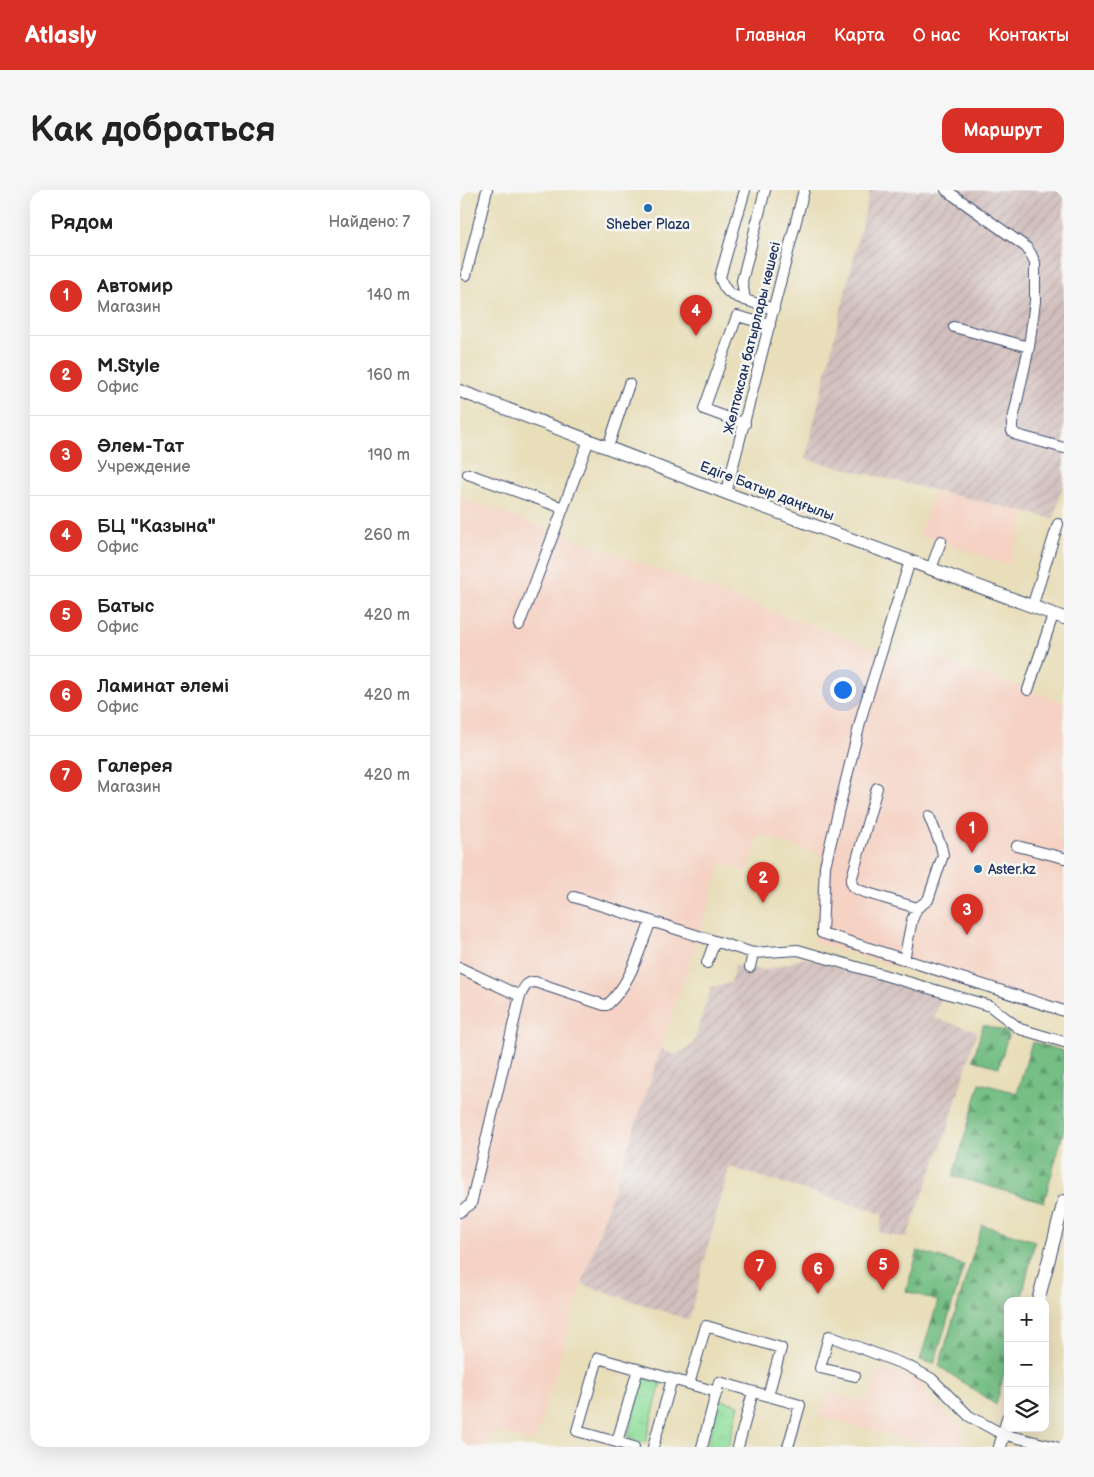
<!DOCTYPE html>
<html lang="ru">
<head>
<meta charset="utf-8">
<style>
  :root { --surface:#fff; --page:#f6f6f6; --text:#222; --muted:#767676; --line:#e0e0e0; --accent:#d93025 }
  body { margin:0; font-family:"Balsamiq Sans",sans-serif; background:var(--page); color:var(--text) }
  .controls { position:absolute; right:15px; bottom:15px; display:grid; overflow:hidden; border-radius:10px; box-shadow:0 5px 20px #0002 }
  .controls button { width:45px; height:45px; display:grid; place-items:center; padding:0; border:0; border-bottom:1px solid var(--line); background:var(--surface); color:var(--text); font:25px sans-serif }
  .you { position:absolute; left:382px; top:499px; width:18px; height:18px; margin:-12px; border:4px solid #fff; border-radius:50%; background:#1a73e8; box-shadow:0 0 0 8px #1a73e833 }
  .badge { display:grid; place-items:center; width:32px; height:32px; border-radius:50%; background:var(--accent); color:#fff; font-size:16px; font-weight:700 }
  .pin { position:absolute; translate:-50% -41px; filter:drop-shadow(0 1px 2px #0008) }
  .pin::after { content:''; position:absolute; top:26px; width:18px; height:15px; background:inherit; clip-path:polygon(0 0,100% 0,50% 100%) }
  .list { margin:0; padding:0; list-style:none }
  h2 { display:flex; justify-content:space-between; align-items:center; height:65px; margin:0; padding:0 20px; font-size:21px }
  h2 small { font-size:16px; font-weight:400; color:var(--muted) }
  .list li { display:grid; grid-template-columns:32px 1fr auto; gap:15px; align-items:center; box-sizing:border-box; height:80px; padding:0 20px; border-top:1px solid var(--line) }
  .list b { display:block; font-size:19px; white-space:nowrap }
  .list p { margin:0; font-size:16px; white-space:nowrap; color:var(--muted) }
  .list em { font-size:16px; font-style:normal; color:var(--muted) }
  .icon { flex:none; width:28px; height:28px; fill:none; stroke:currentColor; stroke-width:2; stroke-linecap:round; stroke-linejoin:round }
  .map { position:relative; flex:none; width:604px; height:1257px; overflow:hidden; border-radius:15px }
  header { display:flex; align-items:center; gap:30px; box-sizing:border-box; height:70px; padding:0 25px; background:var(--accent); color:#fff }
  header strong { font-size:24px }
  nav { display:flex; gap:28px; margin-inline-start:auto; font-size:18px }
  .intro { display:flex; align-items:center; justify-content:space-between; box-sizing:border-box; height:120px; padding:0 30px }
  h1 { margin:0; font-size:35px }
  .button { padding:12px 22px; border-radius:15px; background:var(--accent); color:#fff; font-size:18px; font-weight:700 }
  main { display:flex; gap:30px; padding:0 30px }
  aside { flex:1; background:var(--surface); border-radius:15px; box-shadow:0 5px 20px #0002 }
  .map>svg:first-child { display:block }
</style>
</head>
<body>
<header>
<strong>Atlasly</strong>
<nav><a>Главная</a><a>Карта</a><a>О нас</a><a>Контакты</a></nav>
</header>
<div class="intro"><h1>Как добраться</h1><a class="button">Маршрут</a></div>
<main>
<aside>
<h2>Рядом<small>Найдено: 7</small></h2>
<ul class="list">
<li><span class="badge">1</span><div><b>Автомир</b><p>Магазин</p></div><em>140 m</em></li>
<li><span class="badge">2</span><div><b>M.Style</b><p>Офис</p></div><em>160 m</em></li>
<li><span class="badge">3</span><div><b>Әлем-Тат</b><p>Учреждение</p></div><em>190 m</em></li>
<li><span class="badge">4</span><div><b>БЦ &quot;Казына&quot;</b><p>Офис</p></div><em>260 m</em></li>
<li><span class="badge">5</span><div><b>Батыс</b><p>Офис</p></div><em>420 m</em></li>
<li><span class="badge">6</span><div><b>Ламинат әлемі</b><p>Офис</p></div><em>420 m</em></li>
<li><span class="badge">7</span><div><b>Галерея</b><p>Магазин</p></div><em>420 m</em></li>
</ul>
</aside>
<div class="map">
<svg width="604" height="1257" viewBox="0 0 604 1257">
  <defs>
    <pattern id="industrial-furrows" width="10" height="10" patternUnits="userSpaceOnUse" patternTransform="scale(1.25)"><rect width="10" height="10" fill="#d1bfbd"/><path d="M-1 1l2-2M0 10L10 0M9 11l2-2" fill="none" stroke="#b3a4a5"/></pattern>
    <pattern id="forest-firs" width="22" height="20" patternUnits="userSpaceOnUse" patternTransform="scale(1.25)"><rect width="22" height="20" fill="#74be84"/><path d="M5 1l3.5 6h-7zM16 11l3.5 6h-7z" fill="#5e9b6f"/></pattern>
    <pattern id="park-tufts" width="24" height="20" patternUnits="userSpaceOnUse" patternTransform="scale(1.25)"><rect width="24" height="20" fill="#91df9d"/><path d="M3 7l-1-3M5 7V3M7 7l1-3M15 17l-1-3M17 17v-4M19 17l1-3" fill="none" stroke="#7cc08a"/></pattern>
  </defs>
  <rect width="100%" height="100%" fill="#f6f6f2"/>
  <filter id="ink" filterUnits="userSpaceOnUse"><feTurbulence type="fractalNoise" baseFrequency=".02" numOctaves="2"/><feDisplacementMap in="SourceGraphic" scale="10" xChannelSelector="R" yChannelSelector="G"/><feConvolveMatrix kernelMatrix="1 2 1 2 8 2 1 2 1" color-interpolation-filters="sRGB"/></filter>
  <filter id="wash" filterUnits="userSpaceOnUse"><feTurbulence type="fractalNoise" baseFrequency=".0096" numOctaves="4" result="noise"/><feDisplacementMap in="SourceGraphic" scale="20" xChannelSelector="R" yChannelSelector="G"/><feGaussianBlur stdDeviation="1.12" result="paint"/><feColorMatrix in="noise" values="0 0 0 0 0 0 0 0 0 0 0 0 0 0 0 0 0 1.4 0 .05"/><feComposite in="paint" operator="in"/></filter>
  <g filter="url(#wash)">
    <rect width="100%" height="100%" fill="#e8deb9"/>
    <path fill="#f5d2c3" d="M476 300 567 322 549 375 459 344Z
      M0 307 435 466 440 455 604 512V623L597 648 604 650V827L354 752 361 664 300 645 287 682 261 673 247 721 122 1094 75 1252 32 1241 27 1257H0Z
      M418 1178 465 1191 464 1204 504 1239 500 1257H475L358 1226 366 1203 408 1211Z"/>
    <path fill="url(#industrial-furrows)" d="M410 0H604V290L594 329 345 269Z
      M345 768 481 808 474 828 517 841 486 944 447 1047H438L419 1042 423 1024 269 977 229 1130 122 1094 201 859 214 865 233 855 251 797 271 793 275 775 305 780Z"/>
    <path fill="url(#forest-firs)" stroke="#487671" d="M523 835 549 842 539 877 513 870Z
      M572 852 604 861V939L584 1012 493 986 520 893 557 903Z
      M522 1035 575 1051 561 1111H548V1167L536 1215 479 1176Z
      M458 1061 504 1075 474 1174 460 1170 478 1111 446 1101Z"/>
    <path fill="url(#park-tufts)" stroke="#56877e" d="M183 1188 201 1193 185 1253 167 1248Z
      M259 1209 279 1215 268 1257H247Z"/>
  </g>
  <g filter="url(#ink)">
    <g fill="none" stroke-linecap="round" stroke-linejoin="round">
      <defs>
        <path id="minor" d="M285 0 260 87C265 103 270 104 285 110
          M305 0 282 91 285 110 314 119
          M486 0 566 57 571 64 575 73V111L569 157 552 234V241L557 245 604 258
          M6 85 27 0
          M494 137 569 157
          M285 234 244 219 277 126 310 135
          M148 257 169 194
          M8 284 103 318
          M266 303 344 0
          M450 371 403 521 365 676 362 743 604 821
          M471 379 481 351
          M572 417 598 334
          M59 435 129 250
          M568 500 593 425
          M417 598 391 691 393 697 401 701 457 718 452 730 444 770
          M557 656 604 668
          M114 707 293 763 338 760 530 816 560 839 604 852
          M457 718 468 710 483 665 481 656 469 626
          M247 773 255 751
          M290 777 293 763
          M0 778 60 806 11 1014 0 1022
          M60 806C64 798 66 792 75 792L144 815H147C171 794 179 760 191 731
          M395 1186 360 1178 369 1146 448 1176 472 1189 509 1226 542 1244 596 1257
          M212 1189 257 1202
          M229 1194 246 1136 321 1158 308 1206
          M157 1252 178 1179
          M174 1257 117 1241 138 1168 212 1189 193 1257
          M242 1257 259 1192 340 1215 328 1257
          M278 1257 293 1202"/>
        <path id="major" d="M0 201 266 303 604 428
          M578 1111 604 1011
          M540 1257 548 1228"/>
      </defs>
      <use href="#minor" stroke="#3a496c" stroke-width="12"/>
      <use href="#major" stroke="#3a496c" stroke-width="14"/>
      <use href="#minor" stroke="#fff" stroke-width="10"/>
      <use href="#major" stroke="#fff" stroke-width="12"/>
    </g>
  </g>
  <g fill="#1f6fb2" stroke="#f6f6f2" stroke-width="2">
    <circle cx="188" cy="18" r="5"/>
    <circle cx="518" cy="679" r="5"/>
  </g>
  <g text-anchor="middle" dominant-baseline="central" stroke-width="5" stroke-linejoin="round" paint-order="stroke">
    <g font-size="14" fill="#1b2f5e" stroke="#f6f6f2">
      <text x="188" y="34">Sheber Plaza</text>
      <text x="528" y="679" text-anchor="start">Aster.kz</text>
    </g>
    <g font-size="14" fill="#1b2f5e" stroke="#f6f6f2">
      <text transform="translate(292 148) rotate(-76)">Желтоксан батырлары көшесі</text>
      <text transform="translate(307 301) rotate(21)">Едіге Батыр даңғылы</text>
    </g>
  </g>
</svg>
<div class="controls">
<button>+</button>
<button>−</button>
<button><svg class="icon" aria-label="layers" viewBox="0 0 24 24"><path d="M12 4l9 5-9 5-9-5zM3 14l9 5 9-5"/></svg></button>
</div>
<div class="you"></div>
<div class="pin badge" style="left:512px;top:663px">1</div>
<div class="pin badge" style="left:303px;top:713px">2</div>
<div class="pin badge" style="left:507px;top:745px">3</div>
<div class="pin badge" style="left:236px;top:146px">4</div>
<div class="pin badge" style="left:423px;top:1100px">5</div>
<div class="pin badge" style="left:358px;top:1104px">6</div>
<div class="pin badge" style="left:300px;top:1101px">7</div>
</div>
</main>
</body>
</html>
